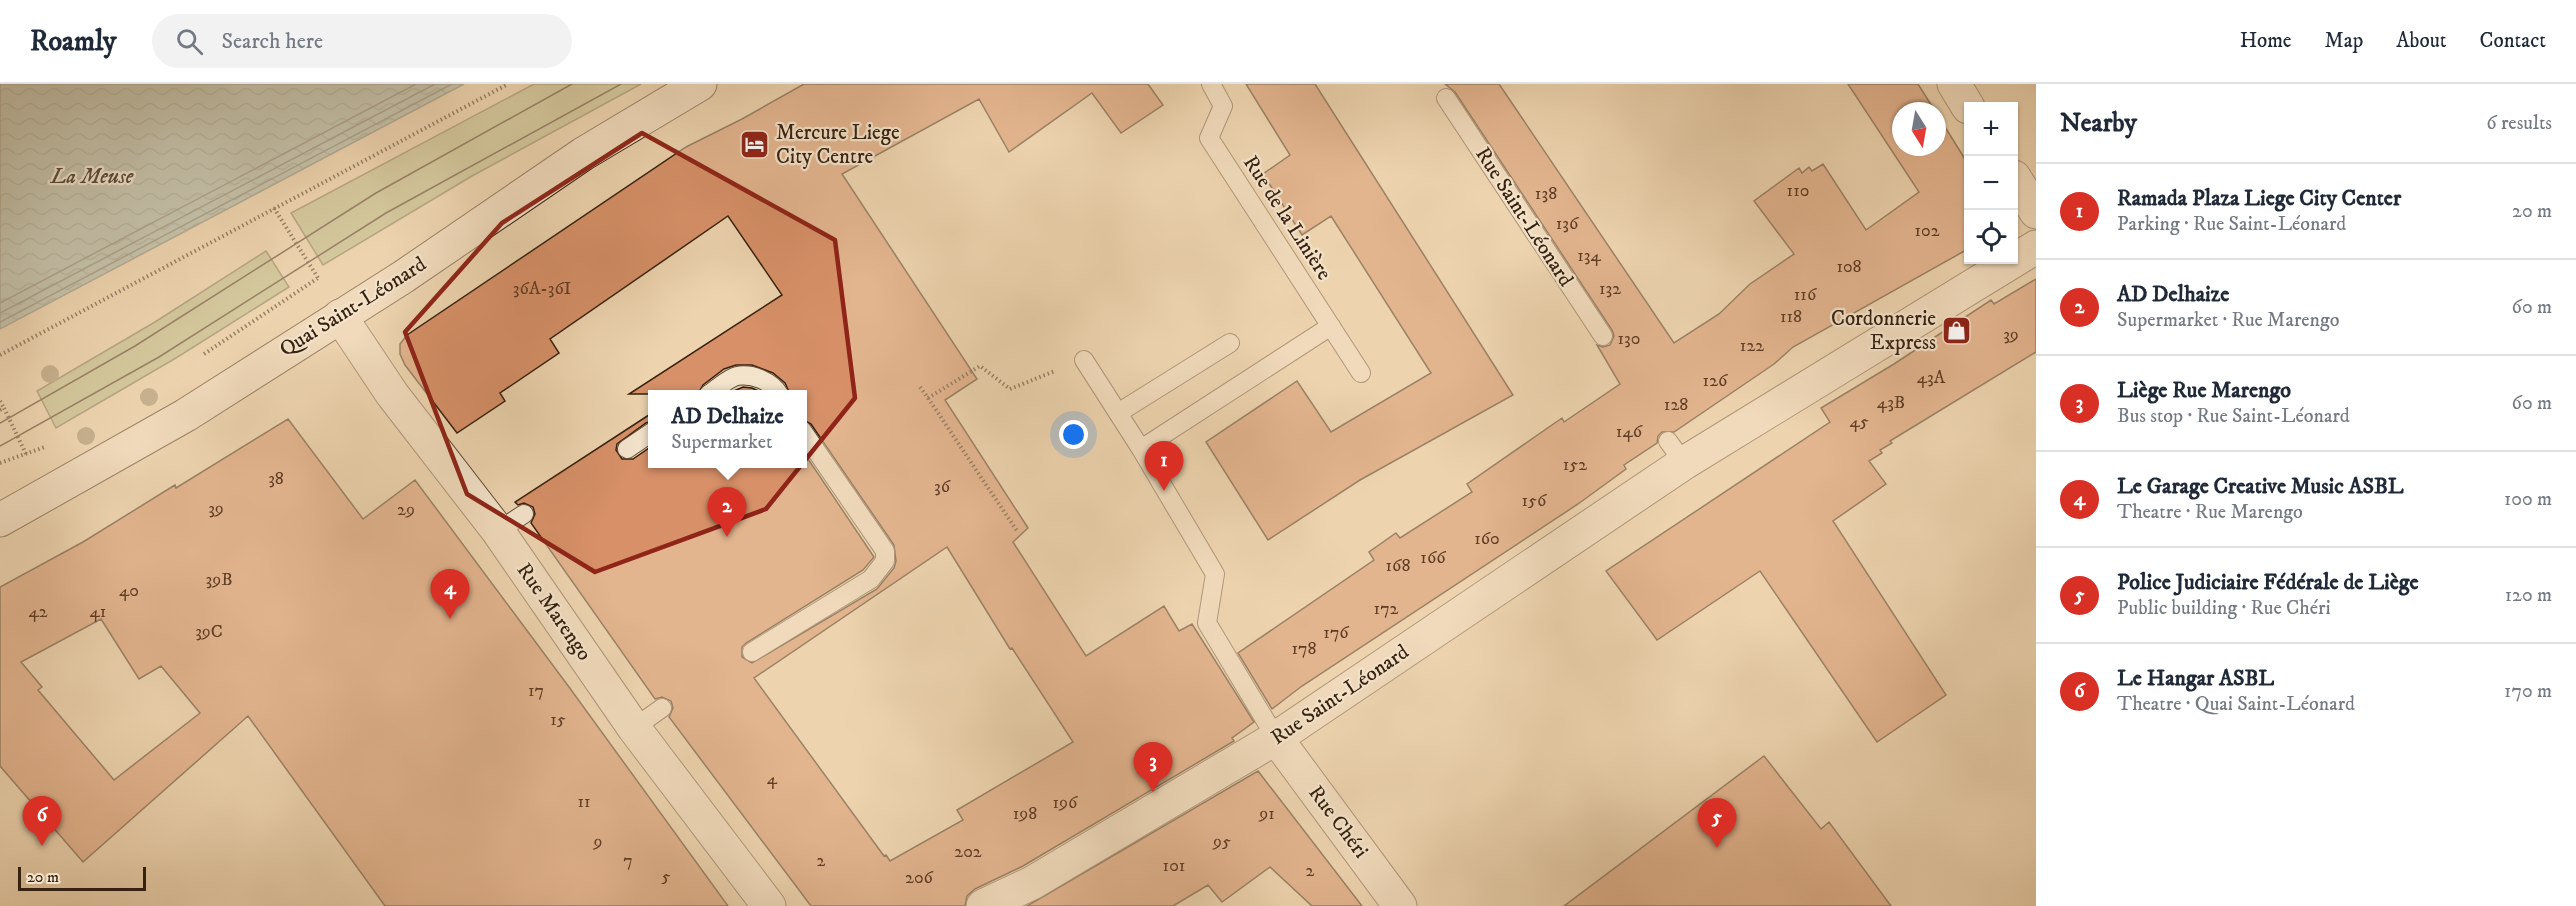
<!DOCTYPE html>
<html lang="en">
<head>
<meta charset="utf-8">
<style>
  :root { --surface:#fff; --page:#f2f2f3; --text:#1f2937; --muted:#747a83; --line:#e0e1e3; --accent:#d93025 }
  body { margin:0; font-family:"IM FELL DW Pica",serif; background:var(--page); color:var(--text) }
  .controls { position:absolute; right:18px; top:18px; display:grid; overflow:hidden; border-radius:0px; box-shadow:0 2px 4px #0004 }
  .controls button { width:54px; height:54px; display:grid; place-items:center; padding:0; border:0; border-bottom:2px solid var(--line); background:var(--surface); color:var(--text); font:30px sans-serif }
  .compass { position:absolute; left:1892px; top:18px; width:54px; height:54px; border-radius:50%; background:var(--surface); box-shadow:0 2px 4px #0004; rotate:169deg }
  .scale { position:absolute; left:18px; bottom:15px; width:128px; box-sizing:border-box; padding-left:6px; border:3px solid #37210f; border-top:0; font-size:16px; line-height:21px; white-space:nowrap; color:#37210f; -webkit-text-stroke:4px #f3e3cb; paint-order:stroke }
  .you { position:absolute; left:1074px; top:351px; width:21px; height:21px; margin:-15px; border:4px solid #fff; border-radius:50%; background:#1a73e8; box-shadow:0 0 0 9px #1a73e833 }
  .badge { display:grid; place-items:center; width:39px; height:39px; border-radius:50%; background:var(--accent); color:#fff; font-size:20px; font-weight:700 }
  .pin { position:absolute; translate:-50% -50px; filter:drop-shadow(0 2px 3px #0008) }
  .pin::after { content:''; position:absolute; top:32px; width:21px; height:18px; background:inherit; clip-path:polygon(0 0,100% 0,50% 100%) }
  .popup { position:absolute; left:648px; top:306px; width:159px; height:78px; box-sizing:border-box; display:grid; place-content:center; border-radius:0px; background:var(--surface); filter:drop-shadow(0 2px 4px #0005); font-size:20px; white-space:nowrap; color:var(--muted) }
  .popup b { font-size:22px; color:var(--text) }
  .popup::after { content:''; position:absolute; left:50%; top:100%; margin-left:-12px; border:12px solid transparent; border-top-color:var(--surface) }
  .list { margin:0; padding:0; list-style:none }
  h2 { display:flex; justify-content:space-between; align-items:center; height:78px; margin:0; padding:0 24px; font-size:26px }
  h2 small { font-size:20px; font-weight:400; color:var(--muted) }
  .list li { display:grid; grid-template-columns:39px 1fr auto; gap:18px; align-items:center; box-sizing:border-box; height:96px; padding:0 24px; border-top:2px solid var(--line) }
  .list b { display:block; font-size:22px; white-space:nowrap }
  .list p { margin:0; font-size:20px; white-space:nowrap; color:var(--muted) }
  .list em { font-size:20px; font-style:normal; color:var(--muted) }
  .icon { flex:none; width:33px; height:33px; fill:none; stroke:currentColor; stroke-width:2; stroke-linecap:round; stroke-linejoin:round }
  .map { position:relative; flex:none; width:2036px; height:822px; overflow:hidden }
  header { display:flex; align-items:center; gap:36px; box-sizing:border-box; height:84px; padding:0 30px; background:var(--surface); border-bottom:2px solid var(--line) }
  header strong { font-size:28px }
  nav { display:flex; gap:33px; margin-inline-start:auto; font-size:21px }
  .search { width:420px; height:54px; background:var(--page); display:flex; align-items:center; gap:15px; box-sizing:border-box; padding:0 21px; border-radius:33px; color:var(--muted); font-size:22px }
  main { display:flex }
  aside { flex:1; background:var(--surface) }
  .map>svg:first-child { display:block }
</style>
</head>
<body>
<header>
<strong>Roamly</strong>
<div class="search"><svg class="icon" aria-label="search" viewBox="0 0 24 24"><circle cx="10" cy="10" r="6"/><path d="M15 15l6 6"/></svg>Search here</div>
<nav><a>Home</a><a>Map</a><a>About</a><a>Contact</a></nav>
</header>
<main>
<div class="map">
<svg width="2036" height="822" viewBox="0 0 2036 822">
  <defs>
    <pattern id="water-waves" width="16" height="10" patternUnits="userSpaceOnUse" patternTransform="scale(1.5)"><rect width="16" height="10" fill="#9ab7b0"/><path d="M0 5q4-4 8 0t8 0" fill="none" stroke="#7e948e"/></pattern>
  </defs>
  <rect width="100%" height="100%" fill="#edd4af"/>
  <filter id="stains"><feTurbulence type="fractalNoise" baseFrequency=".00333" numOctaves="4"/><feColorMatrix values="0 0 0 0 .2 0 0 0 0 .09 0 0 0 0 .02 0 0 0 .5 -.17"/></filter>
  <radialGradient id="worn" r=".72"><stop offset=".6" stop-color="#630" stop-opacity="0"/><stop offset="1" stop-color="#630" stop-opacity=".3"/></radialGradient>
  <path fill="#b8bd8b" stroke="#786f4d" stroke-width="1.5" d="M534 0H641L472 92 323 181 291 129Z
    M266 167 289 203 176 274 56 344 37 307 155 238Z"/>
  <path fill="url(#water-waves)" stroke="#727b70" stroke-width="1.5" d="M0 0H464L0 245Z"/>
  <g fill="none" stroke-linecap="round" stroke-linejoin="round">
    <path stroke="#686c60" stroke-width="1.5" d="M0 219 416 0
      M0 229 435 0
      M0 238 452 0"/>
  </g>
  <path fill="#d79068" stroke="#37210f" stroke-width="1.5" fill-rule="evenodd" d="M804 0H1148L1163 21 1121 49 1092 9 1009 68 979 15 842 90 977 295 945 316 1028 444 1013 458 1086 572 1164 522 1179 547 1192 540 1254 638 1232 654 1234 657 1023 782 975 805 967 812 965 822H811L669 633 673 624 671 617 662 613 655 615 531 439 535 430 533 423 524 419 518 421 515 418 652 329V337L646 339 617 360 616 366 622 375H633L652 362V380H802V366L874 473 863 486 746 559 742 563V573L752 579 877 505 894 484 896 477 894 461 811 340 802 335V310H790L785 299 773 289 752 281H736L724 285 703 301 698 310H629L782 211 728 132 550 255 559 269 500 309 505 317 457 349 405 281 400 270V260L407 251 686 63 742 35ZM947 463 1010 565 1012 564 1073 658 957 726 963 736 890 777 886 771 884 772 754 594Z
    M1246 0H1315L1513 311 1360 396 1268 456 1206 358 1297 297 1331 348 1431 289 1331 132 1302 151 1263 90 1290 71Z
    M1445 0H1499L1674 259 1719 230 1750 200 1794 170 1754 117 1799 84 1802 89 1809 83 1812 87 1823 80 1866 146 1919 108 1848 0H1918L1935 27H1901V63H1937V30L1968 80V165L1793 263 1774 280 1674 348H1662L1658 352 1657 359 1624 381 1626 385 1578 420 1302 602 1272 625 1238 569 1374 476 1369 468 1396 449 1400 454 1472 408 1467 400 1562 334 1564 338 1620 300 1597 261 1603 263 1610 261 1614 252 1612 246 1455 8Z
    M2036 195V268L1890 357 1892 359 1880 366 1882 369 1869 377 1886 400 1833 437 1946 611 1877 658 1760 487 1657 556 1606 487 1830 338 1821 324 1894 280 1991 216 1994 220Z
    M743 303 752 304 765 310H727Z
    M288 335 363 435 415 396 569 603 728 822H385L248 632 83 778 0 682V503L83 458 175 401 176 404ZM101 535 139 595 161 582 200 629 114 696 38 606 42 603 21 578Z
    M1764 672 1821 745 1829 738 1891 822H1564Z
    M1258 687 1362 822H1312L1270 783 1222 818 1208 801 1173 822H1027Z"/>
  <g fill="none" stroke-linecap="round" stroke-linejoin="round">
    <defs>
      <path id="lane" d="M1211 0 1223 22 1209 54 1361 289
        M1446 14 1603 252
        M1084 276 1141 365 1215 490 1207 539 1276 654
        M709 310C717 305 728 294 737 292 753 289 772 298 779 310
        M1118 329 1230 259
        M1668 357 1684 379
        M627 365 652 348
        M1141 365 1331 242
        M498 447 524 430
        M752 568 871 495 885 477V467L802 346
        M634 644 662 624"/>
      <path id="street" d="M1954 0 1968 23
        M2014 93 2036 128
        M340 232 392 310 498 447 634 644 769 822
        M1276 654 1400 822
        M983 822 1032 799 1276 654 1684 379 2036 163"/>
      <path id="secondary" d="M0 436 186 331 403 193 583 70 700 0"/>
    </defs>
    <use href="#lane" stroke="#644e37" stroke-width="20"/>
    <use href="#street" stroke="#644e37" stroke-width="35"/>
    <use href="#secondary" stroke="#37210f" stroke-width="35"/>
    <path stroke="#37210f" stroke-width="4" stroke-dasharray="1.5 3" stroke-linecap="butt" d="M274 124 318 194
      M204 270 318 194
      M0 271 508 0
      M920 303 928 314 980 282 1010 305 1055 287
      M928 314 1017 447
      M0 317 4 324
      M0 326 4 324 26 370
      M0 379 45 363"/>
    <use href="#lane" stroke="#f3e3cb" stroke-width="18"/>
    <use href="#street" stroke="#f3e3cb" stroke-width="33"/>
    <use href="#secondary" stroke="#f3e3cb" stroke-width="33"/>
    <path stroke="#37210f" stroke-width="1.5" d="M0 339 135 262 376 109 572 0
      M0 362 159 273 386 129 621 0"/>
  </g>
  <g fill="#9a8768">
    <circle cx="50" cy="290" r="9"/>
    <circle cx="149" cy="313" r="9"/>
    <circle cx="86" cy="352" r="9"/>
  </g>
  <path d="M0 0H2036V822H0ZM642 49 835 156 855 314 766 425 595 488 467 410 405 248 502 139Z" fill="#edd4af" fill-opacity=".55" fill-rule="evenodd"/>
  <path fill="none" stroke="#8f2418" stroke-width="4.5" stroke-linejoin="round" d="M642 49 835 156 855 314 766 425 595 488 467 410 405 248 502 139Z"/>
  <defs>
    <symbol id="hotel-square" viewBox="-11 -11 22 22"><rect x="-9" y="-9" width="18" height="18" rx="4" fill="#8f2418" stroke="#f3e3cb"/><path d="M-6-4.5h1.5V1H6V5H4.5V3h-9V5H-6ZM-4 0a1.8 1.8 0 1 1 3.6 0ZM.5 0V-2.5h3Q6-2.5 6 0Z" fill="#fff"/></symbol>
    <symbol id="shop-square" viewBox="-11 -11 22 22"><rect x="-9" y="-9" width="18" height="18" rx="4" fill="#8f2418" stroke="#f3e3cb"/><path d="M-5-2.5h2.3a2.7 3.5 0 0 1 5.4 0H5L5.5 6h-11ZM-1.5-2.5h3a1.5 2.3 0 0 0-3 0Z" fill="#fff"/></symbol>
  </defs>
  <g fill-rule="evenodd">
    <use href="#hotel-square" x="738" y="44" width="33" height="33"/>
    <use href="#shop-square" x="1940" y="230" width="33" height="33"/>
  </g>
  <g text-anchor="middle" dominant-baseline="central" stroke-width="4.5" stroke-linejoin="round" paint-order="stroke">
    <g font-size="18" fill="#5f3d25">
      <text x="1798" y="107">110</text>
      <text x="1546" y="110">138</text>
      <text x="1567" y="140">136</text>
      <text x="1927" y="147">102</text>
      <text x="1589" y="172">134</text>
      <text x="1849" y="183">108</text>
      <text x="542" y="205">36A-36I</text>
      <text x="1610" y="205">132</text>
      <text x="1805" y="211">116</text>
      <text x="1791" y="233">118</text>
      <text x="2011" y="251">39</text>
      <text x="1629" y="255">130</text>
      <text x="1752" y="262">122</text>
      <text x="1931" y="294">43A</text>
      <text x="1715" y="297">126</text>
      <text x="1891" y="319">43B</text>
      <text x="1676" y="321">128</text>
      <text x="1859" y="338">45</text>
      <text x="1629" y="348">146</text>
      <text x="1575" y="381">152</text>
      <text x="276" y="395">38</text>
      <text x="942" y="403">36</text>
      <text x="1534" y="417">156</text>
      <text x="216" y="425">39</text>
      <text x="406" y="426">29</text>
      <text x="1487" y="455">160</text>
      <text x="1433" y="474">166</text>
      <text x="1398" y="482">168</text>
      <text x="219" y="496">39B</text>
      <text x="129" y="507">40</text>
      <text x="1386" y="525">172</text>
      <text x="38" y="528">42</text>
      <text x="98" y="528">41</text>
      <text x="209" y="548">39C</text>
      <text x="1336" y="549">176</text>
      <text x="1304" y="565">178</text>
      <text x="536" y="607">17</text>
      <text x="558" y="636">15</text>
      <text x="772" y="695">4</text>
      <text x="584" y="718">11</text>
      <text x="1065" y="719">196</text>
      <text x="1025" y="730">198</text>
      <text x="1267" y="730">91</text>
      <text x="598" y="758">9</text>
      <text x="1222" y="758">95</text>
      <text x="968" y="768">202</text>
      <text x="628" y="777">7</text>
      <text x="821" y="777">2</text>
      <text x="1174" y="782">101</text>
      <text x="1310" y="787">2</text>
      <text x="666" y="793">5</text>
      <text x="919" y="794">206</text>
    </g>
    <g font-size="21" fill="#37210f" stroke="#f3e3cb" text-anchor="start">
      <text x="776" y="49">Mercure Liege<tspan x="776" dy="24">City Centre</tspan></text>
      <text x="1936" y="235" text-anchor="end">Cordonnerie<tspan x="1936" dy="24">Express</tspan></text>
    </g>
    <g font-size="21" fill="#37210f" stroke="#f3e3cb">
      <text transform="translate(1524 133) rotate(57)">Rue Saint-Léonard</text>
      <text transform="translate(1287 134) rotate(57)">Rue de la Linière</text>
      <text transform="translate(353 223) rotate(-32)">Quai Saint-Léonard</text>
      <text transform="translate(554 528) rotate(55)">Rue Marengo</text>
      <text transform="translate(1340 611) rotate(-34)">Rue Saint-Léonard</text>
      <text transform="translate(1338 738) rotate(53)">Rue Chéri</text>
    </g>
    <g font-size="22" font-style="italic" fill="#554e3f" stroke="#f3e3cb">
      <text x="92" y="92">La Meuse</text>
    </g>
  </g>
  <rect width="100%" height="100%" filter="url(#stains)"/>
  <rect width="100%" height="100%" fill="url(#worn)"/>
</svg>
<div class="controls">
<button>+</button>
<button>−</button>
<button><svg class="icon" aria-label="locate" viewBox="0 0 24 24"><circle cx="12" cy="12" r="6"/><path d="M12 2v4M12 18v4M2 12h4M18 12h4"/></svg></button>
</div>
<svg class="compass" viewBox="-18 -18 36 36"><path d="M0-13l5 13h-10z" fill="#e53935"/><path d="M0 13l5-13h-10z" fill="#747a83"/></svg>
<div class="scale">20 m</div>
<div class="you"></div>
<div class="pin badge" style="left:1164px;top:407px">1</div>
<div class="pin badge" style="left:727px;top:453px">2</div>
<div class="popup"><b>AD Delhaize</b>Supermarket</div>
<div class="pin badge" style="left:1153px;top:708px">3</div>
<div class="pin badge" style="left:450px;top:535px">4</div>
<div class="pin badge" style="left:1717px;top:764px">5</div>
<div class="pin badge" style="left:42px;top:762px">6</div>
</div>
<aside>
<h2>Nearby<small>6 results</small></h2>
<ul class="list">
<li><span class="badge">1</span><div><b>Ramada Plaza Liege City Center</b><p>Parking · Rue Saint-Léonard</p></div><em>20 m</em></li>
<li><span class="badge">2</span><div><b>AD Delhaize</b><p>Supermarket · Rue Marengo</p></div><em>60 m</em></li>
<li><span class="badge">3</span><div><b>Liège Rue Marengo</b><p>Bus stop · Rue Saint-Léonard</p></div><em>60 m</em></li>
<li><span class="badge">4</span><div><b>Le Garage Creative Music ASBL</b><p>Theatre · Rue Marengo</p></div><em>100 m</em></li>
<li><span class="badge">5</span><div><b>Police Judiciaire Fédérale de Liège</b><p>Public building · Rue Chéri</p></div><em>120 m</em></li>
<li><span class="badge">6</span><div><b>Le Hangar ASBL</b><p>Theatre · Quai Saint-Léonard</p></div><em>170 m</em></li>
</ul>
</aside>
</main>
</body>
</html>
